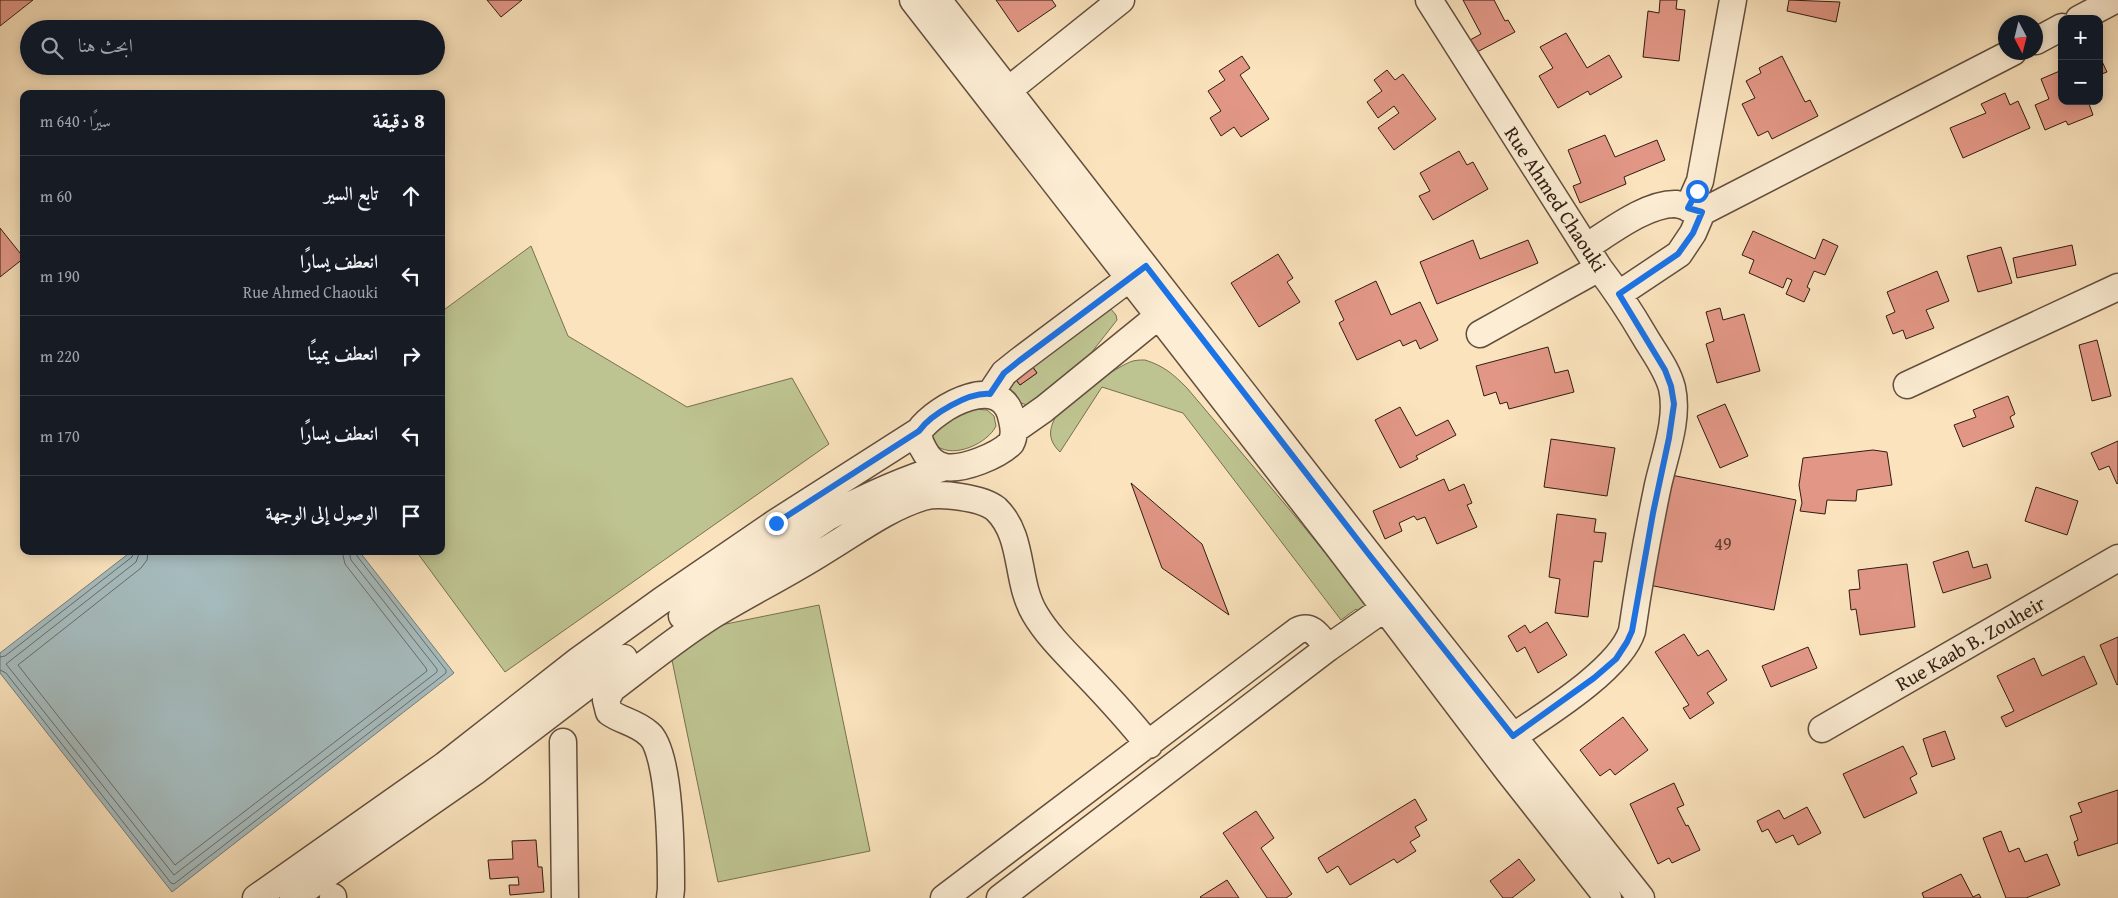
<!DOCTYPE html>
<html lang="ar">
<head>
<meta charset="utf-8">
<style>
  :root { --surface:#171b24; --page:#242831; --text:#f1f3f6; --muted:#9ea1a6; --line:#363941 }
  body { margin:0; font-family:"Gentium Book Plus",Amiri,serif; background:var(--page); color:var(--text); direction:rtl }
  .controls { position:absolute; right:15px; top:15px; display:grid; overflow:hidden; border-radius:10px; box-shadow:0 2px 12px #0003 }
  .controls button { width:45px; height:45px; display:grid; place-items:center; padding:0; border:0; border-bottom:1px solid var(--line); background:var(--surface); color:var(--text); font:25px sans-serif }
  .compass { position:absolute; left:1998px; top:15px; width:45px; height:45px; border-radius:50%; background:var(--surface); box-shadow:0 2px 12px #0003; rotate:173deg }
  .stop { position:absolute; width:15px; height:15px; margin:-11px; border:4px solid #1a73e8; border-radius:50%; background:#fff }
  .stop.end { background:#1a73e8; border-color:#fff; box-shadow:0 1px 5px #0008 }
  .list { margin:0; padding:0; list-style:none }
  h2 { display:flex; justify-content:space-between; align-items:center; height:65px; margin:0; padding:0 20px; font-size:21px }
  h2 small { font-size:16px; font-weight:400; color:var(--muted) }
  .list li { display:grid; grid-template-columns:32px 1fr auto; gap:15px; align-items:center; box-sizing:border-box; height:80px; padding:0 20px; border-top:1px solid var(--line) }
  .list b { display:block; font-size:19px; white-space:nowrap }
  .list p { margin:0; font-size:16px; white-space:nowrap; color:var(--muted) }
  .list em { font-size:16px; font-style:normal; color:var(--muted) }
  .icon { flex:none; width:28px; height:28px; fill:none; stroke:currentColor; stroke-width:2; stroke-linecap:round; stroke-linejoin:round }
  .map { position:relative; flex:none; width:2118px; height:898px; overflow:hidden; direction:ltr }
  .search { position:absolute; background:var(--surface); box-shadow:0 2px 12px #0003; left:20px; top:20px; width:425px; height:55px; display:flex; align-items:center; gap:12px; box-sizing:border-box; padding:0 18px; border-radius:28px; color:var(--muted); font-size:19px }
  .panel { position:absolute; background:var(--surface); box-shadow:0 2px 12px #0003; left:20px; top:90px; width:425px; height:465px; border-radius:10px; direction:rtl }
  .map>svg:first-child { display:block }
</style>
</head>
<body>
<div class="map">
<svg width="2118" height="898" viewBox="0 0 2118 898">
  <rect width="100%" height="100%" fill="#fae3bd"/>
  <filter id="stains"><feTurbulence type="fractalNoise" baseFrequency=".004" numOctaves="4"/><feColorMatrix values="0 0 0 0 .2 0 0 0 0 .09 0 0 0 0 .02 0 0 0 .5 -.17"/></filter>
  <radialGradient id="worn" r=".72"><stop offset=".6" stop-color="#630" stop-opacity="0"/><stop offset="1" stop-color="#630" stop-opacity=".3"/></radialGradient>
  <path fill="#bec491" stroke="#787052" d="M531 246 568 336 687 407 792 378 829 444 505 672 416 551H441V312Z
    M1110 308 1116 315 1117 320 1077 371 1027 405 1018 402 1007 387 1013 376 1020 385 1037 373 1030 363Z
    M1145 360C1164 366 1173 374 1187 388L1300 522 1369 607 1360 614 1356 609 1341 620 1183 413 1102 387 1060 452C1049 441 1048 432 1055 418 1063 404 1118 365 1133 361 1137 360 1141 360 1145 360Z
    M972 409 987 410 994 416 996 426C988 443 954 459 937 446L933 436 936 426Z
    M819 605 870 851 718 882 667 636Z"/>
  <path fill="#a5bbbd" stroke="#777b79" d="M132 551H359L454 673 172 892 0 673V653Z"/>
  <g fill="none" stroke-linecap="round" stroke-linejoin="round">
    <path stroke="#6b6c68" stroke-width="1" d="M140 551 136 562 6 664 174 875 437 672V669L351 560 349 551
      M148 551 147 560 141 568 18 665 175 865 427 671 426 668 345 564 342 551
      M0 657 5 656 132 557 134 551
      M0 670 6 673 171 883 174 884 446 673V670L357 556 356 551"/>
  </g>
  <path fill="#e29786" stroke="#311c12" d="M0 0H33L0 26Z
    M487 0H522L501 17Z
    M996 0H1052L1056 6 1018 32Z
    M1463 0H1494L1505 21 1508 20 1515 32 1477 52 1470 40 1481 34Z
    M1660 0H1677L1676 9 1685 10 1679 61 1643 57 1648 11 1659 13Z
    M1789 0 1840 2 1836 22 1787 11Z
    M1566 33 1587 68 1609 55 1622 77 1590 95 1588 91 1558 108 1539 76 1553 68 1540 47Z
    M2099 55 2107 72 2099 75Z
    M1242 56 1250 68 1240 75 1269 119 1241 137 1234 127 1221 136 1210 118 1221 111 1208 91 1225 80 1219 71Z
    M1782 56 1805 102 1810 100 1818 116 1772 139 1768 131 1758 136 1742 104 1755 98 1746 81 1761 73 1759 68Z
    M1387 70 1395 80 1403 74 1436 119 1394 150 1378 128 1399 113 1394 106 1378 118 1367 102 1382 91 1374 80Z
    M2062 70V101H2088L2093 115 2068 125 2066 121 2045 130 2035 105 2049 99 2041 79Z
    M2005 93 2010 105 2018 101 2030 128 1963 158 1950 128 1986 113 1981 104Z
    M1605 135 1615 157 1657 140 1665 160 1624 177 1626 184 1580 203 1573 186 1581 183 1568 150Z
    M1459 151 1467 165 1473 162 1488 189 1433 220 1419 196 1430 191 1420 173Z
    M0 228 24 258 0 277Z
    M1753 231 1815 259 1823 239 1838 246 1825 275 1814 271 1807 287 1810 289 1804 302 1786 294 1792 280 1787 278 1783 288 1749 273 1754 260 1742 255Z
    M1473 240 1480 259 1528 240 1538 263 1437 304 1420 262Z
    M2072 245 2076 265 2017 278 2013 258Z
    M2001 247 2012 283 1978 292 1967 256Z
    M1278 254 1293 278 1287 282 1300 302 1259 327 1231 283Z
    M1937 271 1949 301 1926 310 1934 328 1906 339 1903 330 1893 334 1886 316 1895 312 1887 292Z
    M1376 281 1391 315 1420 302 1438 340 1420 349 1416 340 1403 346 1400 340 1357 360 1339 323 1344 320 1335 301Z
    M1720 308 1723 320 1744 314 1760 371 1717 383 1706 344 1714 341 1706 312Z
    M2097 340 2111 396 2092 401 2079 345Z
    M1548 347 1555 373 1568 370 1574 392 1509 409 1507 402 1500 404 1496 392 1484 396 1476 366Z
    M1030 363 1037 373 1020 385 1013 376Z
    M2008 396 2015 414 2010 417 2014 427 1963 447 1954 425 1976 417 1973 410Z
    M1725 404 1748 456 1720 468 1697 416Z
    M1400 407 1416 436 1448 420 1456 435 1416 456 1418 459 1400 468 1375 420Z
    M1551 439 1615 448 1607 496 1544 487Z
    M2118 441V483L2117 484 2109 466 2099 470 2091 453Z
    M1873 450 1887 452 1892 485 1857 490 1856 501 1827 500 1825 514 1800 511 1802 503 1799 485 1803 458Z
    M1671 475 1796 500 1774 610 1649 585Z
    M1444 479 1449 491 1464 484 1472 503 1467 505 1477 527 1437 544 1425 517 1417 520 1414 516 1399 523 1402 531 1385 539 1373 511Z
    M1131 483 1202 544 1229 615 1162 568Z
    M2036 487 2078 501 2067 535 2025 521Z
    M1557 514 1596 519 1594 532 1606 533 1602 562 1594 561 1588 617 1555 613 1560 579 1549 577Z
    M1968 551 1973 568 1987 564 1991 578 1943 593 1933 562Z
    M1907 564 1915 627 1860 635 1856 609 1851 610 1849 590 1860 589 1858 570Z
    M1547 622 1567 655 1538 673 1525 647 1517 652 1508 636 1525 625 1530 633Z
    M1684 634 1698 656 1708 650 1727 680 1707 693 1714 703 1690 719 1683 708 1689 705 1655 652Z
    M2118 637V684L2117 685 2100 645Z
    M1808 647 1817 668 1771 687 1762 666Z
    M2084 656 2097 684 2006 727 2001 717 2014 711 1997 676 2034 658 2042 676Z
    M1623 717 1648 750 1615 775 1610 769 1600 776 1580 750Z
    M1945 731 1955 759 1932 767 1923 739Z
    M1903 746 1917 774 1910 778 1917 793 1864 818 1843 774Z
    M1674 783 1684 805 1677 808 1686 826 1688 825 1700 850 1672 863 1669 858 1658 864 1630 804Z
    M2118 790V843L2078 856 2074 842 2078 840 2070 816 2082 812 2078 803Z
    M1415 799 1427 820 1415 827 1420 836 1410 842 1416 851 1397 863 1394 859 1350 885 1338 866 1327 873 1318 858Z
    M1807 807 1821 833 1798 845 1793 835 1776 843 1768 829 1762 832 1757 821 1779 810 1784 819Z
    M1256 811 1274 838 1261 848 1292 894 1286 898H1267L1223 833Z
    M2001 831 2009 852 2019 848 2025 862 2047 854 2060 885 2026 898H2006L1983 838Z
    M536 840 538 867H542L544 892 510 895 509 885H519L518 877 490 879 488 860 513 859 512 841Z
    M1519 859 1535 880 1512 898H1503L1490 881Z
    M1961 874 1973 897 1979 894 1981 898H1924L1922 893Z
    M1227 880 1239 898H1201L1200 897Z"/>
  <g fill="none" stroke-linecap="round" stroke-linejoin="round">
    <defs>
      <path id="minor" d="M913 0 1336 544 1508 771 1608 898
        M938 0 1367 552 1641 898
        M1429 0 1599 268C1616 290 1631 313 1645 337 1655 354 1667 369 1672 388 1679 419 1665 454 1658 485 1648 533 1639 582 1632 631 1619 672 1535 721 1499 746
        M2079 19 2115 0
        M2036 41 2062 27
        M996 100 1121 0
        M1688 208 1700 181 1733 0
        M1702 212 2013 52
        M1586 247C1610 232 1647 203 1676 204 1685 205 1694 210 1702 212
        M1619 294 1679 254 1693 233 1702 212
        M1480 334 1599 268
        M1907 385 2118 287
        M990 394 1004 373 1019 361 1143 268
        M1014 430 1044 409 1172 305
        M682 616 828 517C865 497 905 479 945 467
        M1822 729 2118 558
        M563 742 565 898
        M333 897V898
        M256 898 445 765 579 660 661 601 775 523 919 431C937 406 1003 370 1012 420 1014 428 1015 436 1011 443 998 456 963 470 945 467 935 465 928 458 924 450 920 444 918 438 919 431
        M293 898 477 770 624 658
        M670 898 671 889C671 859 671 752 649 734 636 722 621 721 609 712L606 700 612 689C645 664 678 637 713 615 749 593 788 574 824 551 856 532 887 508 923 497 940 492 983 498 996 509 1025 537 1015 581 1035 614 1048 636 1068 655 1086 674 1108 697 1129 720 1149 745
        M944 898 1297 631C1312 623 1319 637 1328 648
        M1000 898 1328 648 1399 598"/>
    </defs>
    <use href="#minor" stroke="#634e3d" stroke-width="29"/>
    <use href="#minor" stroke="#fcedd4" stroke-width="26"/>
  </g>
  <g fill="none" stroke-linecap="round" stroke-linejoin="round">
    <path stroke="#1a73e8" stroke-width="6" d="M776 523 919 431C931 414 969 392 990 394L1004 373 1019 361 1146 266 1367 552 1513 736 1594 678 1616 659 1627 642 1632 631 1653 513 1669 438 1674 404 1671 386 1665 370 1619 294 1678 254 1693 233 1702 212 1688 208 1697 191"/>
  </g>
  <g text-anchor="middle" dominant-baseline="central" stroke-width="5" stroke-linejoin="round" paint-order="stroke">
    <g font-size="18" fill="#5d3b2f">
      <text x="1723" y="543">49</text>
    </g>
    <g font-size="20" fill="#311c12" stroke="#fcedd4">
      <text transform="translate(1556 199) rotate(57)">Rue Ahmed Chaouki</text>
      <text transform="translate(1970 643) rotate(-30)">Rue Kaab B. Zouheir</text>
    </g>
  </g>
  <rect width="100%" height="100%" filter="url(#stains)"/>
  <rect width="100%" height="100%" fill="url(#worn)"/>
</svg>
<div class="controls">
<button>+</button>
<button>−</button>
</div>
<svg class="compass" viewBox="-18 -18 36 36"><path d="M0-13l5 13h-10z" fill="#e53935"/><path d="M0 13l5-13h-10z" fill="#9ea1a6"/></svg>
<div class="stop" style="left:1697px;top:191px"></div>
<div class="stop end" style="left:776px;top:523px"></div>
<div class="search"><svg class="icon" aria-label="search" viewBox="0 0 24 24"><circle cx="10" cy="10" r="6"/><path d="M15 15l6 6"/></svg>ابحث هنا</div>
<section class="panel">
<h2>8 دقيقة<small>سيرًا · 640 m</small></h2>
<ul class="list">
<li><svg class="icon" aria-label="ahead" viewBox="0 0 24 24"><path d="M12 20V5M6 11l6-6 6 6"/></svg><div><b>تابع السير</b></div><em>60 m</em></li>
<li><svg class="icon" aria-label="left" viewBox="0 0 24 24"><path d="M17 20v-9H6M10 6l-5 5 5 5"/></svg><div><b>انعطف يسارًا</b><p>Rue Ahmed Chaouki</p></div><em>190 m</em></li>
<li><svg class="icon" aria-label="right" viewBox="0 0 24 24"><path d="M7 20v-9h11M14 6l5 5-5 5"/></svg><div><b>انعطف يمينًا</b></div><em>220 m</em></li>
<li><svg class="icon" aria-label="left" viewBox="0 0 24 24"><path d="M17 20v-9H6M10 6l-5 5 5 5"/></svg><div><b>انعطف يسارًا</b></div><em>170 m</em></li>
<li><svg class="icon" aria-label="arrive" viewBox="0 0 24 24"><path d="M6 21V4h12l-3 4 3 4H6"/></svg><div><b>الوصول إلى الوجهة</b></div></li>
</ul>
</section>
</div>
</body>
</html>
